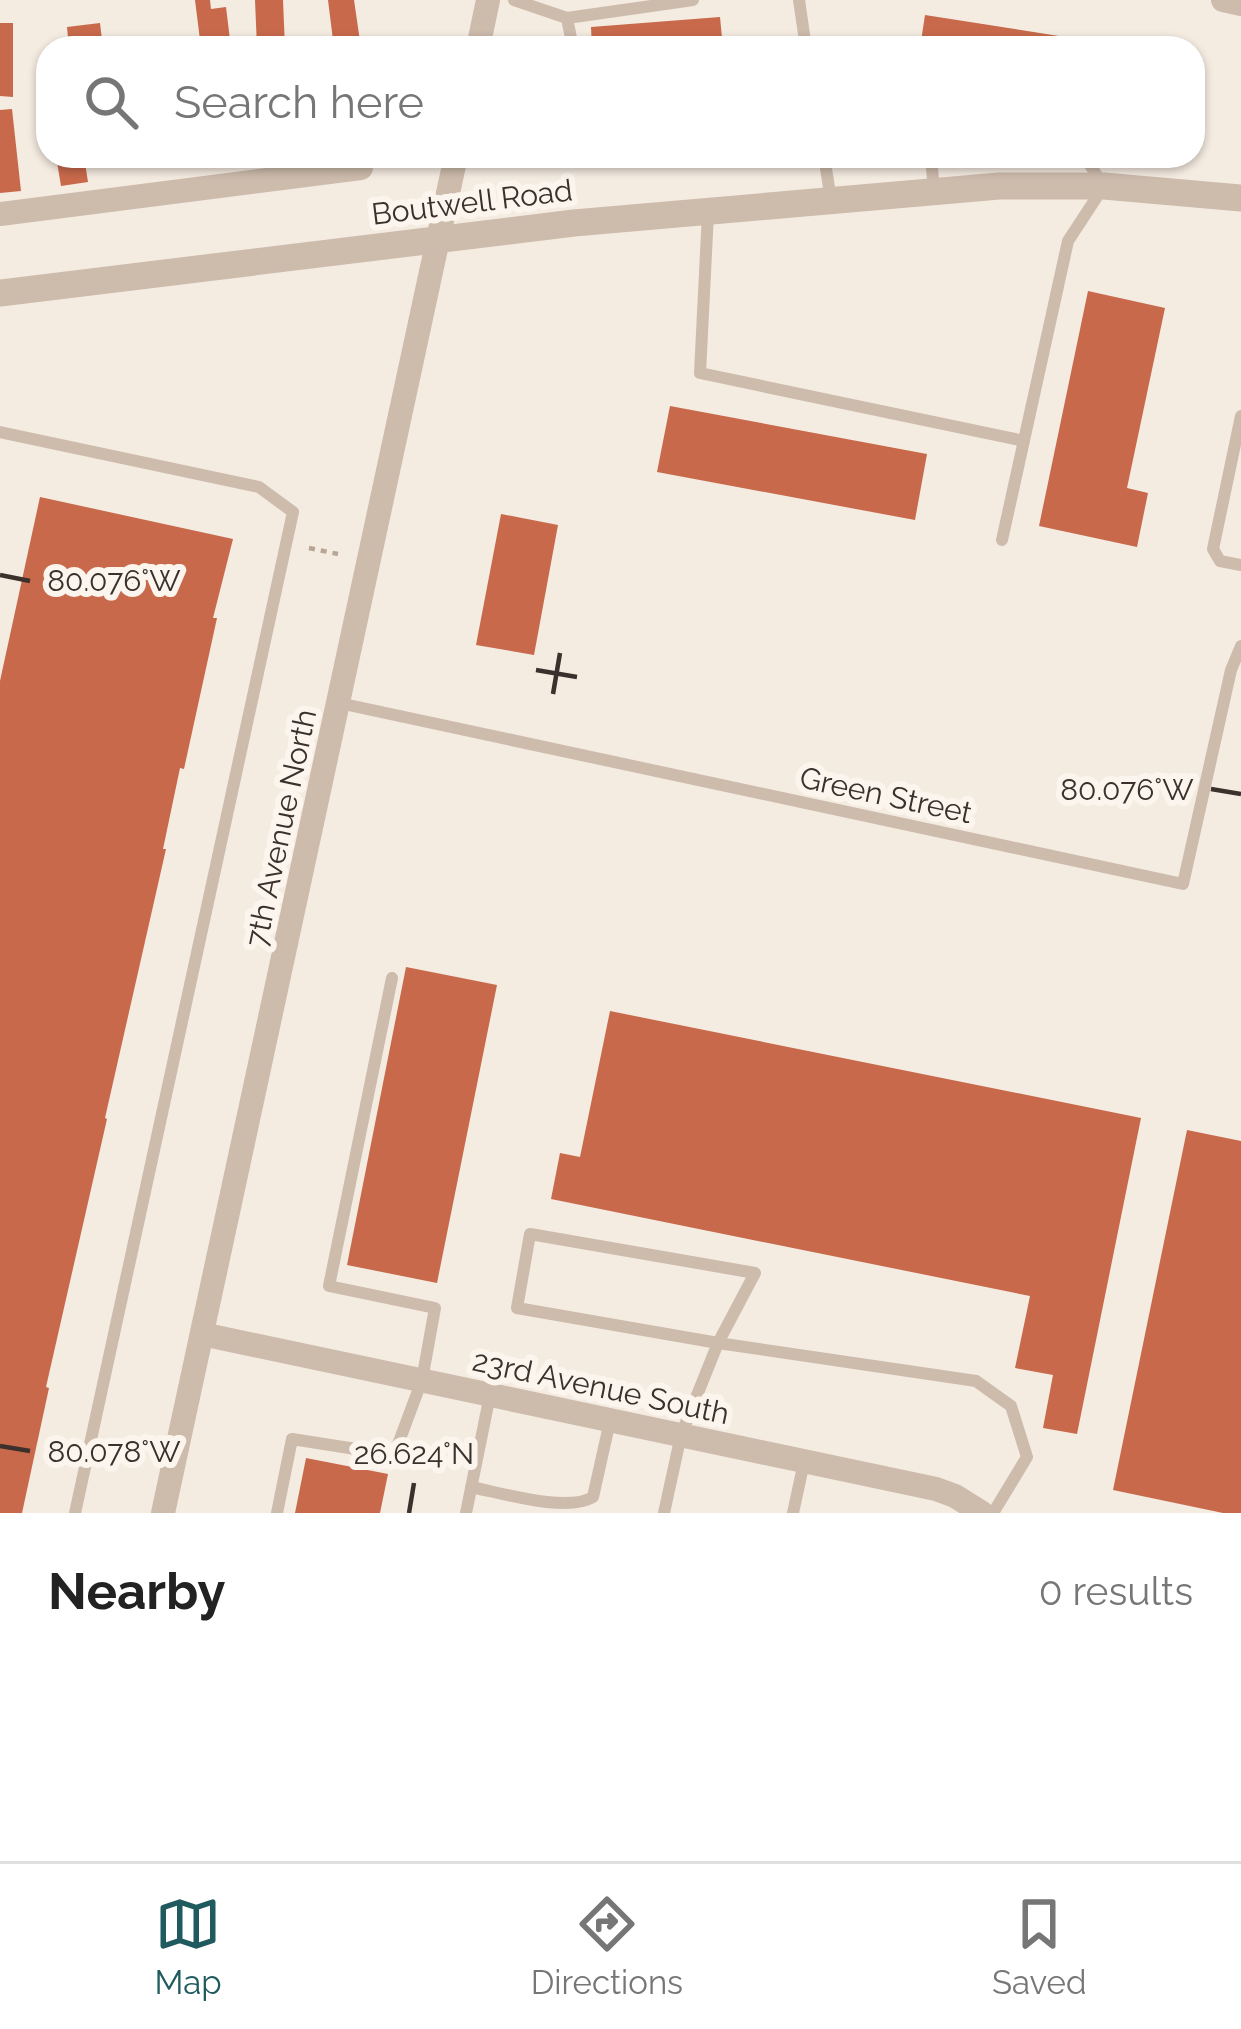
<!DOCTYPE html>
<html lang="en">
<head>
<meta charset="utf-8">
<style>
  :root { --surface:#fff; --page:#f6f6f6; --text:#222; --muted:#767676; --line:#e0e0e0; --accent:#1f5a5e }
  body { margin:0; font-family:Raleway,sans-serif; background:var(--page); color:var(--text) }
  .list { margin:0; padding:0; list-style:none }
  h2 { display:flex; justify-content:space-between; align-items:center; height:156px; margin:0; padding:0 48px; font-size:51px }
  h2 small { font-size:39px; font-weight:400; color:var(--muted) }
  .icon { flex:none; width:66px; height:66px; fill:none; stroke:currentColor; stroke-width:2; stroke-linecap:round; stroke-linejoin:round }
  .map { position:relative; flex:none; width:1241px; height:1513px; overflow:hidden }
  .search { position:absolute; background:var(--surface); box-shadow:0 3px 9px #0004; left:36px; right:36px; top:36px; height:132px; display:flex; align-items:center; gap:30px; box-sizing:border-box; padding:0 42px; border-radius:36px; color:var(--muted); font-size:45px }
  .sheet { height:348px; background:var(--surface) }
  nav { display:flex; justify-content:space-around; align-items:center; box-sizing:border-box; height:168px; border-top:3px solid var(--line); background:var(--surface); font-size:33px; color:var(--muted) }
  nav a { display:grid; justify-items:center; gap:6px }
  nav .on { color:var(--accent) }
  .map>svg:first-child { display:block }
</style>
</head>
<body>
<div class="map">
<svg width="1241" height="1513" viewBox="0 0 1241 1513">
  <rect width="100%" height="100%" fill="#f4ebe1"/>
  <path fill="#c8694b" d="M195 0H210L211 9 226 7 231 48H201Z
    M255 0H283L285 48H257Z
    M328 0H354L361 48H334Z
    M925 15 1116 45 1115 48H920Z
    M720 17 723 48H592L591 27Z
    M0 23H13V97L0 96Z
    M100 23 103 48H69L67 27Z
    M12 109 21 191 0 193V110Z
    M56 156H84L88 182 61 186Z
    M1088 291 1165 308 1127 488 1148 493 1137 547 1039 526Z
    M670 406 927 454 915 520 657 472Z
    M40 497 233 539 213 618H217L184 769 180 768 163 849H166L105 1118 107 1119 46 1387 49 1388 22 1513H0V681Z
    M501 514 558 525 534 655 476 645Z
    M406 967 497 985 437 1283 347 1265Z
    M610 1011 1141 1118 1077 1434 1043 1428 1053 1375 1015 1368 1030 1296 551 1199 560 1153 580 1157Z
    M1187 1130 1241 1141V1513H1223L1113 1490Z
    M306 1458 388 1474 380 1513H295Z"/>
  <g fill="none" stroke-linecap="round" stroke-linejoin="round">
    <path stroke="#b9a596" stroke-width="4.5" stroke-dasharray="6 6" stroke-linecap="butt" d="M309 548 338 554"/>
    <path stroke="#cdbbac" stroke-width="12" d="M514 0 567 18 693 0
      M799 0 806 48
      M567 18 573 48
      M824 156 831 200
      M931 156 934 191
      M708 213 700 373 1024 441
      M1241 416 1213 549 1220 561 1241 565
      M0 432 259 487 293 512 75 1513
      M1002 540 1068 241 1104 186 1084 156
      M339 703 1183 884 1231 670 1241 646
      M471 1487C502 1493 567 1513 593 1497L610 1421
      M277 1513 292 1439 394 1455 422 1380 435 1308 329 1286 392 978
      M466 1513 490 1395
      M664 1513 681 1435 718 1343 755 1273 530 1234 517 1308 718 1343 976 1381 1011 1406 1027 1457 993 1513
      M793 1513 804 1462"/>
    <path stroke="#cdbbac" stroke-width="24" d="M1223 0 1241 4
      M478 48 488 0
      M0 214 361 168
      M202 1334 936 1489 955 1496 982 1513
      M163 1513 456 156"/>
    <path stroke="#cdbbac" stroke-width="27" d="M0 293 574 223 999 186H1104L1241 198"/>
  </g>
  <path fill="none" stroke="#3b302b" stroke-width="4.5" d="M0 575 30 581M536 670 577 677M553 694 560 653M1211 789 1241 794M0 1446 30 1451M409 1513 414 1483"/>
  <g text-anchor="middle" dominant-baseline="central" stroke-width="12" stroke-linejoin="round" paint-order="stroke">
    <g font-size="30" fill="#3b302b" stroke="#fbf5ee">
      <text transform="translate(472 202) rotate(-7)">Boutwell Road</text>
      <text transform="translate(886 795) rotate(12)">Green Street</text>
      <text transform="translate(281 828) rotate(-78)">7th Avenue North</text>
      <text transform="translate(601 1387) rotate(12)">23rd Avenue South</text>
    </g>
  </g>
  <g font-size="30" text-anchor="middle" fill="#3b302b" stroke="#fbf5ee" stroke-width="12" stroke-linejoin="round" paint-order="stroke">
    <text x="114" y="591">80.076°W</text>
    <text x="1127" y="800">80.076°W</text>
    <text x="114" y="1462">80.078°W</text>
    <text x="414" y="1464">26.624°N</text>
  </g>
</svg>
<div class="search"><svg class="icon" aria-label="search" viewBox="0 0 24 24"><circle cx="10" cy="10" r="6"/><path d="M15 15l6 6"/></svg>Search here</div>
</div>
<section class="sheet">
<h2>Nearby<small>0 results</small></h2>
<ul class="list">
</ul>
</section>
<nav>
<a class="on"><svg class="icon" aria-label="map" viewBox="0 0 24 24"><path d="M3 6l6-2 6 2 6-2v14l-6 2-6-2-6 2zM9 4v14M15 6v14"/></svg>Map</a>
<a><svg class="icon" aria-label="directions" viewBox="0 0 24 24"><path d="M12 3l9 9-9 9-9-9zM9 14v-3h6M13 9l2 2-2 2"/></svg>Directions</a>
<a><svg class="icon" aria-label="saved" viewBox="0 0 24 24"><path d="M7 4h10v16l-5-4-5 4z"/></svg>Saved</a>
</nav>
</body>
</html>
